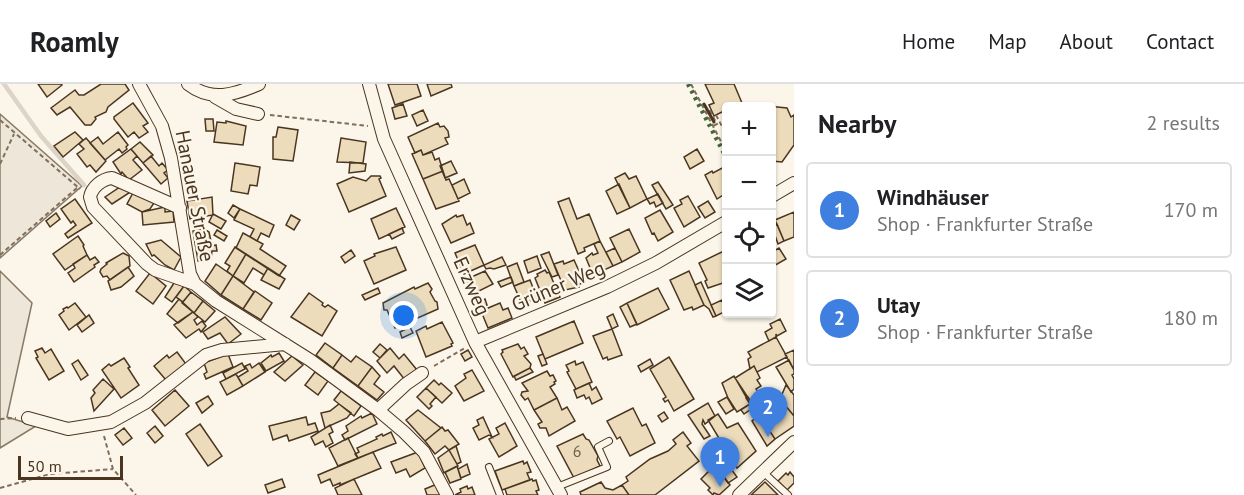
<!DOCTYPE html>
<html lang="en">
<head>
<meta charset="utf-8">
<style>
  :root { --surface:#fff; --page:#f2f2f2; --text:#202124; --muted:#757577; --line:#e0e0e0; --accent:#ea580c }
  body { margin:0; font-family:"PT Sans",sans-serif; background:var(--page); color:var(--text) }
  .controls { position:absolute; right:18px; top:18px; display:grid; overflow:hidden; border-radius:6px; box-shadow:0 2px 4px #0004 }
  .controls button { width:54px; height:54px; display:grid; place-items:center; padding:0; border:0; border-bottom:2px solid var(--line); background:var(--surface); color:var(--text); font:30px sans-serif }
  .scale { position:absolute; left:18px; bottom:15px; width:105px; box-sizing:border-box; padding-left:6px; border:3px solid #4a3520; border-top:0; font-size:16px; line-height:21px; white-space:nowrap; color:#4a3520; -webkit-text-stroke:4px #fbf6e9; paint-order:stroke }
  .you { position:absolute; left:404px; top:232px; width:21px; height:21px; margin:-15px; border:4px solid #fff; border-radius:50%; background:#1a73e8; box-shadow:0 0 0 9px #1a73e833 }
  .badge { display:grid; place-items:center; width:39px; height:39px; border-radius:50%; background:var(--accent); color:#fff; font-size:20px; font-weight:700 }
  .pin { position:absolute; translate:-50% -50px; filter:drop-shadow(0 2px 3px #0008) }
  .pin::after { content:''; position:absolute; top:32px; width:21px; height:18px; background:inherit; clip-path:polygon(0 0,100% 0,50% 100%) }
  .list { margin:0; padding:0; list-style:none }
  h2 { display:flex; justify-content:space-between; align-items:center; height:78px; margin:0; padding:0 24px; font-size:26px }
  h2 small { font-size:20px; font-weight:400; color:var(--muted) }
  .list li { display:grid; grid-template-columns:39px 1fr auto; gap:18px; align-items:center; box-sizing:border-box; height:96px; margin:0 12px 12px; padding:0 12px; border:2px solid var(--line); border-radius:6px }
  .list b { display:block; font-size:22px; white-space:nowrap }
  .list p { margin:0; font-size:20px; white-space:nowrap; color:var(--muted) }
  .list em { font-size:20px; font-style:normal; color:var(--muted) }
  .icon { flex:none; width:33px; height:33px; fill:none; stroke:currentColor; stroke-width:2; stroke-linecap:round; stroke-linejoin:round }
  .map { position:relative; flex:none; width:794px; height:411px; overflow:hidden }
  header { display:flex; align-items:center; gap:36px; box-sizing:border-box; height:84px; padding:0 30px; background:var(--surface); border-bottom:2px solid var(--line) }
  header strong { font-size:28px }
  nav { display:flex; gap:33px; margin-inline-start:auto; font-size:21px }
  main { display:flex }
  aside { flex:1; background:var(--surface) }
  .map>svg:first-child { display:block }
</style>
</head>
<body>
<header>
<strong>Roamly</strong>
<nav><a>Home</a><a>Map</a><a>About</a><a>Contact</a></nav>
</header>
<main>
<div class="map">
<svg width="794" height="411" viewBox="0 0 794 411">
  <rect width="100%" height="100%" fill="#fbf6e9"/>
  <path fill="#ede6d9" stroke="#887966" stroke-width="1.5" d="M0 30 82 102 0 174Z
    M0 187 32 219 7 333 36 342 0 364Z"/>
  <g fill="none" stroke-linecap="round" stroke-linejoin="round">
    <path stroke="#dcd4c6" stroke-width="4.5" d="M4 0 41 52 84 101"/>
  </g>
  <path fill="#ecdcbc" stroke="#4a3520" stroke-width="1.5" d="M38 0H61L62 1 47 13Z
    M101 0H125L129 6 108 23 106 28 95 33 96 35 91 41H85L70 23 57 31 51 24 75 6 79 11H84Z
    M388 0H417L421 12 395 21Z
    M427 0H451L452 3 431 12Z
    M705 0H734L742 19 739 22H726V26L714 32 709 21 714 19Z
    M133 19 148 39 143 42 148 48 139 54 134 48 128 53 114 35V33Z
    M403 20 407 32 395 35 392 24Z
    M756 21 787 24 791 33 794 31V61L782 78 772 77V22H755Z
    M423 26 428 37 417 42 412 31Z
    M205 35H213L214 47H206Z
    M226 37 246 42 243 61 214 58 217 38 226 39Z
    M438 39 440 43 444 42 448 47 449 53 445 54 448 60 423 71 421 66 415 69 408 53Z
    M278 43 298 46 293 77 273 75V53H276Z
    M75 48 83 56 63 73 54 62Z
    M118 48 128 61 126 63 127 65 122 69 119 65 105 76 90 59 98 53 103 60Z
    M86 54 106 77 96 88 90 81 87 83 77 70 84 65 79 60Z
    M341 54 366 58 363 79 337 78Z
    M140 58 153 71 143 79 131 65Z
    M131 65 137 72 133 76 142 86 129 96 122 88 121 90 113 78Z
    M697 65 704 77 690 85 684 73Z
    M421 66 423 71 432 68 435 76 439 74 443 87 423 95 412 70Z
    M151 72 159 82 162 79 168 86 164 89 168 94 161 100 143 79Z
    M451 77 457 89 445 94 440 82Z
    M350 78 366 80 365 87 349 89Z
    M235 79 260 83 257 102 250 101 248 110 231 107Z
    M724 83 726 88V109L717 115 705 91 712 87 713 89Z
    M443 87 446 96 449 95 459 117 436 125 423 95Z
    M625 89 629 95 636 92 647 115 630 124 615 94Z
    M371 92H380L381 94 379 95 386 112 349 128 337 100 353 93 366 97Z
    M464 95 470 109 458 115 452 101Z
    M658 98 673 121 666 125 652 101Z
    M619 100 630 124 617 130 606 107Z
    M123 101 132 107 112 120 105 113Z
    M134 107 154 119 150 125 142 128 127 120Z
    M658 110 663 119 656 123 654 118 650 120 647 115Z
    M688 112 700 133 684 143 674 124 682 120 680 116Z
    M212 113 213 131 190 135 187 117Z
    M569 114 577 135 589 130 600 157 584 164 585 167 578 170 558 118Z
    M75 115 92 139 68 154 65 150 76 141 73 137 71 139 61 125Z
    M708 117 715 128 705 134 698 123Z
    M233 121 240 125 234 134 228 129Z
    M165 123V128L173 127 174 138 143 141 142 128Z
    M396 124 405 143 379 155 371 135Z
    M240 125 274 141 269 153 261 149 257 157 250 153 254 145 234 136Z
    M660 126 673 148 658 157 654 149 652 150 645 134Z
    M794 128V153L784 157 775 136Z
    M56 129 60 135 50 143 46 137Z
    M213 130 226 137 221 145 209 138Z
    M291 131 300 136 294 146 286 141Z
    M456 131 457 133 463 131 467 141 470 139 474 149 451 159 442 140Z
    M777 140 784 157 778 160 772 143Z
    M402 144 404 149 392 155 389 150Z
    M204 145 209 148 212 162 216 161 217 167H212L211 175 198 177 193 147Z
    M629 145 640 168 622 178 610 154Z
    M217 146 227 152 224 157 214 151Z
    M243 149 263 160 260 165 286 182 279 192 236 164Z
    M78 152 84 161 83 162 87 171 65 186 53 170Z
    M161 156 181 173 174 186 165 181 154 171 152 172 146 160Z
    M600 157 613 182 593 191 586 174 592 169 593 171 598 169 594 160Z
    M475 161 484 181 464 190 455 169Z
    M235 163 246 170 233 192 227 187 230 182 225 179Z
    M396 163 406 186 374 200 364 177 375 172 374 170Z
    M615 164 622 178 613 182 606 168Z
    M779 164 786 175 772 183V168Z
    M351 166 355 172 345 179 341 173Z
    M726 166V198L708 204 705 197 707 196 699 179Z
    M549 168 558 191 552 193 541 171Z
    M123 169 129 172 130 182 110 196 107 192 103 193 100 188 101 185 107 180 106 179Z
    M246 170 268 184 264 191 253 184 244 199 233 192Z
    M87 171 90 176 95 173 99 178 94 181 95 183 74 198 68 189 75 184 73 180Z
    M537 172 541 184 528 189 524 177Z
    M502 173 506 181 494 185 490 184 486 185 484 181Z
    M574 176 584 198 578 201 579 203 565 206 554 180 563 177 564 180Z
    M517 179 524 198 514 202 507 183Z
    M216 180 233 192 221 211 205 197Z
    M128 183 134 192 121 203 111 206 108 197Z
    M268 184 285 195 279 205 261 196Z
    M545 186 547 189 549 188 560 213 545 219 535 194 538 192 537 190Z
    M485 187 493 200 473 210 467 195Z
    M689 187 704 221 693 226 692 223 684 226 670 196Z
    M150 189 166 202 153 220 136 207Z
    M233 192 254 208 243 225 221 211Z
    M511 193 513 198 501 203 498 198Z
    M530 196 537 214 522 220 514 202Z
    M701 198 716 232 713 233 709 225 704 221 695 201Z
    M174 199 184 202 172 218 165 213Z
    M428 199 432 205 430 208 435 217 437 218 438 225 395 244 387 226H384L383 219 414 203 415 205Z
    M184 202 191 208 183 218 176 213Z
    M378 204 380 209 365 216 362 211Z
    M658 204 669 225 637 241 627 219Z
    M255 207 272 219 261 236 243 225Z
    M191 208 203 217 194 229 182 219Z
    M309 209 323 219 322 221 325 223 328 221 337 227 322 252 291 233Z
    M480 214 481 217 485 215 487 221 477 225 473 217Z
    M179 215 193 228 178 239 167 230Z
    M722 216 726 227 716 232 711 221Z
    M203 217 215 227 205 238 194 229Z
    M75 219 86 233 69 246 59 231 64 227 63 225 67 223 68 224Z
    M500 219 503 226 508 224 512 234 488 244 481 227Z
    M627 219 637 240 630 243 620 223Z
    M193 228 198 233 194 236 197 241 202 237 206 242 201 248 199 245 186 254 174 241Z
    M613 230 618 242 612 245 607 233Z
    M89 231 94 239 82 248 77 241Z
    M225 233 241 250 228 260 220 249 208 255 203 248Z
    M780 235 786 247 777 252 776 250V253L769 257 765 248 772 244 770 240Z
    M574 237 583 259 545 275 536 253Z
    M442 238 453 259 451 260 452 262 426 273 416 247 426 242 427 245Z
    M410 243 413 249 402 254 400 248Z
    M612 245 622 271 608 276 607 273 603 275 593 252Z
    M776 253 787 273 757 288 754 282 750 285 748 275 751 273 748 268Z
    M325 259 342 271 333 284 316 271Z
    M380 260 387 266 380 274 373 268Z
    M518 260 521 265 524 263 528 270 524 272 531 280 530 284 513 293 501 270 503 268 502 266Z
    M42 264 45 269 51 265 64 287 49 296 36 274 38 273 35 267Z
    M390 264 399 275 404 270 417 286 405 296 394 282 387 289 377 277Z
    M468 266 472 273 465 277 461 270Z
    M794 266V286L785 270Z
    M177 268 186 280 166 296 154 282 167 271 169 274Z
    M279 269 284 277 266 287 261 279 271 271 272 273Z
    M228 270 233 283 206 295 204 290 207 288 204 279Z
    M543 270 547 280 542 282 538 272Z
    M342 271 351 278 356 272 372 283 358 302 333 284Z
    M292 272 303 281 285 297 274 288Z
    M669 273 694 315 674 327 668 316 665 318 663 315 666 313 650 285Z
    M124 274 130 283 128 284 139 301 121 314 102 286 109 280 111 282Z
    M650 275 653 281 641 288 638 282Z
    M78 276 88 291 81 296 72 280Z
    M789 276 794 286V290L792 291 794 295V305L791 308 776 283Z
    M575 277 576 281 583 278 592 298 576 305 567 288 569 287 566 281Z
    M242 279 245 285 226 295 223 289Z
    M259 279 265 288 243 302 238 293 248 287 245 282 250 280 252 284Z
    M754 282 760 294 757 296 761 302 756 305 761 312 751 318 735 294Z
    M372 283 380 292 374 300 384 308 377 316 358 302Z
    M530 284 533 288 516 296 514 292Z
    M472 286 484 307 464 317 455 302 466 294 464 290Z
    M547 287 550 292 553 291 556 297 554 298 555 300 550 303 557 314 534 326 528 314 525 316 521 311 522 308 528 307 522 299Z
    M315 288 328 297 318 311 305 301Z
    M236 290 243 302 227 311 220 298Z
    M734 292 750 320 737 328 728 314 722 299Z
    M103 295 114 305 94 327 91 314 95 309 93 306Z
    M434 296 439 301 441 299 452 309 442 319 426 304Z
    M589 299 592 306 596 303 602 315 592 320 589 313 586 315 584 311 577 314 574 306Z
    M786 301 794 311V332L780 315Z
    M426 304 436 313 430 320 432 322 429 325 417 313Z
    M175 306 189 322 165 342 152 326Z
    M341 307 361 322 354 332 334 316Z
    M208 312 213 320 202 329 196 319Z
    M761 312 769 322 759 331 751 318Z
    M727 313 734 325 726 330 718 318Z
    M748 313 754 323 744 330 741 326 750 320 746 314Z
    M557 314 562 326 567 323 575 337 549 352 546 344H540L538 340 542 338 534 326Z
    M779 314 794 332V342L775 355 759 331Z
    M708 319 715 332 705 340 703 336 702 340 710 352 704 355 688 331Z
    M339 320 351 329 347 334 325 344 321 329 330 327Z
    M633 324 642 342 646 340 655 359 630 372 620 353 617 355 607 337Z
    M418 326 441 344 425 357 406 336Z
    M664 328 668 334 662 338 658 332Z
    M372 329 377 340 345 356 342 351 348 347 346 342 361 332 362 334Z
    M718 330 727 344 738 339 756 367 737 384 708 336Z
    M759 331 775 355 767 362 752 337Z
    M306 333 308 341 315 339 318 347 289 357 287 351 273 356 269 342Z
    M483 333 492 353 489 351 479 356 473 344 479 341 477 336Z
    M505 339 517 362 499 373 489 355 499 350 496 344Z
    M200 340 222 372 208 382 186 350Z
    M330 341 333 348 329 350 333 359 326 363 323 357 315 361 311 353Z
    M155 342 163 352 155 359 147 349Z
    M442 343 445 347 448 346 459 360 449 366 445 362 435 370 425 357Z
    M124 344 132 354 123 361 115 351Z
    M391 348 396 359 358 374 355 370 359 368 357 364 377 355 376 353 382 350 383 352Z
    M683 348 691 359 687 362 699 377 655 411H629L622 401 628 397 626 393 650 375 668 367 676 360 673 356Z
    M583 350 586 355 589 356 598 372 597 376 600 382 574 394 557 362Z
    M348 354 358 374 338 382 329 364Z
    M456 362 461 378 457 380 449 366Z
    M449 366 458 382 444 389 438 374Z
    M373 368 381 384 340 401V399L333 402 330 395 321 399 318 391Z
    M418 368 425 384 410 393 406 385 396 389 391 378Z
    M714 369 719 376 723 374 737 393 728 399 709 373Z
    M523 377 524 380 527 378 531 388 527 389 530 396 502 406 495 387Z
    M467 380 470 390 461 394 458 385Z
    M715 381 730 401 719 411 714 409 713 411 708 406 710 404 701 395Z
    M457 382 461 395 450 399 445 388Z
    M790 388 794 393V399L787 406 778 397 786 389 788 391Z
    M282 395 285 403 268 409 265 401Z
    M354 395 362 411H338L335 404Z
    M532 395 533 397 536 396 539 406 536 407 538 411H507L505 405Z
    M601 398 605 404 613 406 622 401 629 411H581L580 408Z
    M765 398 778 411H751Z
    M437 400 441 411H427L425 405Z
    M467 402 468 405 472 403 475 411H455L461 408 460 405Z"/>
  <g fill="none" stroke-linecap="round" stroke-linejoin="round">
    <defs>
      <path id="service" d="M489 383 500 411
        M763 388 788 411
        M557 403 607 383 598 363 609 357"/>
      <path id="minor" d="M139 0 162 42 171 74 190 190 195 200 216 217 310 276 378 326 404 348 424 368 447 411
        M188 0C211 18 234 11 259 0
        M369 0 384 55 475 258 561 411
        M215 13 236 25 258 30
        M772 112 794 99
        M180 124 112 94C102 95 92 103 90 113L93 123 147 180 155 186 195 200
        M475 258 607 203 656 179 726 138
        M378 326 406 300 422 289
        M28 334 68 345 111 338 145 319 206 271 222 266 285 260
        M739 411 794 358"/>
    </defs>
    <use href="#service" stroke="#4a3520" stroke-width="8"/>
    <use href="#minor" stroke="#4a3520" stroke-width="14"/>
    <path stroke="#7f6f5c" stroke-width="2" stroke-dasharray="4.5 3" stroke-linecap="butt" d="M691 0 726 67
      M711 27H710L717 40 713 42
      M270 31 368 42
      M716 31 726 50
      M0 36 80 105
      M0 80 14 50
      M0 171 78 103
      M434 282 465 264
      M0 335 16 334
      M104 352 113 385 136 411
      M0 404 50 390 113 385"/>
    <use href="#service" stroke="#fbf6e9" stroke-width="6"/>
    <use href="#minor" stroke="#fbf6e9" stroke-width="12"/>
    <path stroke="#436837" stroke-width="4.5" stroke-dasharray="3 4.5" stroke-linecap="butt" d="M688 0 726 73"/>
    <path stroke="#4a3520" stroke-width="3" d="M704 20 714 38"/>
  </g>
  <g text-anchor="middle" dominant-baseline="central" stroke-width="4.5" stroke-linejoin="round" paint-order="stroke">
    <g font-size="16" fill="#725f47">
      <text x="577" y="367">6</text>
    </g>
    <g font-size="20" fill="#4a3520" stroke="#fbf6e9">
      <text transform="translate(195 112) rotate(79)">Hanauer Straße</text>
      <text transform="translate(472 202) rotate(66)">Erzweg</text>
      <text transform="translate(558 202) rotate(-23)">Grüner Weg</text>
    </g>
  </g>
</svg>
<div class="controls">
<button>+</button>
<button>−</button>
<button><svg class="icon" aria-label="locate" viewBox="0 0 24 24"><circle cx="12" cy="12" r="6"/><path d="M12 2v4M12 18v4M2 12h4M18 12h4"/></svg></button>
<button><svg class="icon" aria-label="layers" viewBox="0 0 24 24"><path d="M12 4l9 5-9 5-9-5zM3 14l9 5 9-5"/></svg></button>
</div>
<div class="scale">50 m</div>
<div class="you"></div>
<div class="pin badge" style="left:720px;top:403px;background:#3f7fe0">1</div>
<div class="pin badge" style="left:768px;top:353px;background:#3f7fe0">2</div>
</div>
<aside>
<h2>Nearby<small>2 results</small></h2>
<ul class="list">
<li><span class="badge" style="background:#3f7fe0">1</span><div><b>Windhäuser</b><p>Shop · Frankfurter Straße</p></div><em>170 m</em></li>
<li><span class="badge" style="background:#3f7fe0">2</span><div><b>Utay</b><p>Shop · Frankfurter Straße</p></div><em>180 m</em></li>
</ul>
</aside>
</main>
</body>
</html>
